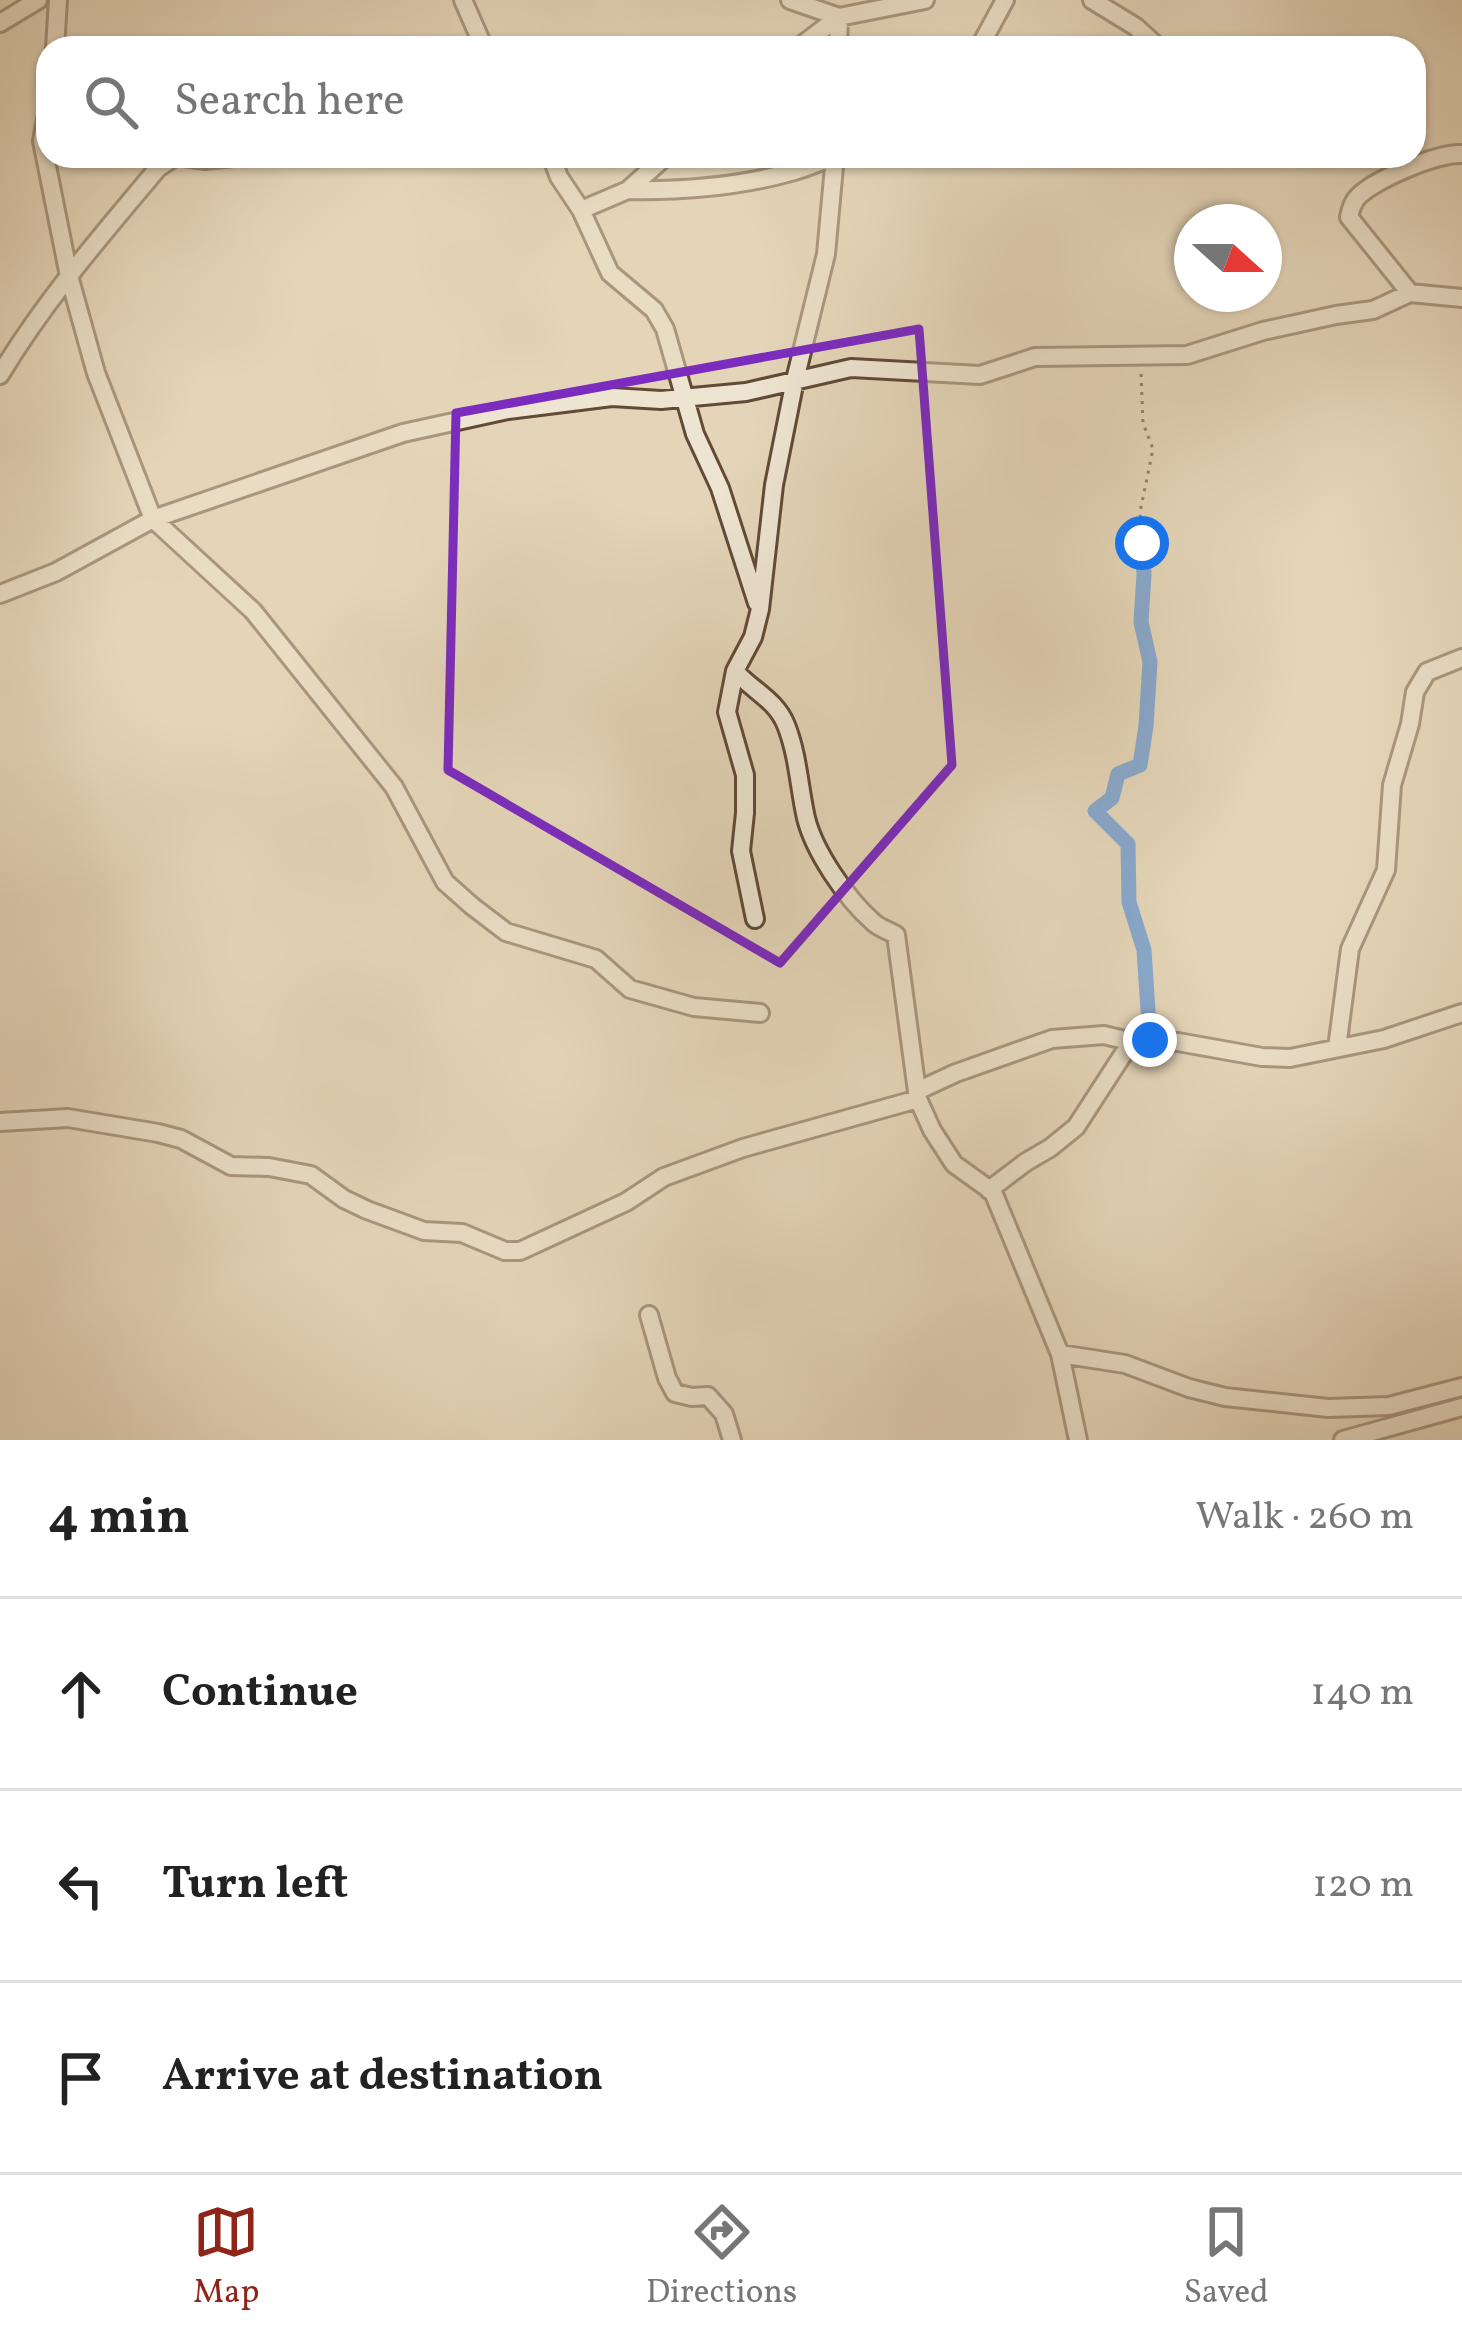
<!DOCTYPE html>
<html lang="en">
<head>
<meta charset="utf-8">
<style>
  :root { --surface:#fff; --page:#f6f6f6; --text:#222; --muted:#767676; --line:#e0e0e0; --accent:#8f2418 }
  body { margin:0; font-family:Vollkorn,serif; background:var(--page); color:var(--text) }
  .compass { position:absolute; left:1174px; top:204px; width:108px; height:108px; border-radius:50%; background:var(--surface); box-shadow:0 3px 9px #0004; rotate:111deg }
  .stop { position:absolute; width:36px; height:36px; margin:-27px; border:9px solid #1a73e8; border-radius:50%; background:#fff }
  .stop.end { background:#1a73e8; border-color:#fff; box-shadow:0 3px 12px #0008 }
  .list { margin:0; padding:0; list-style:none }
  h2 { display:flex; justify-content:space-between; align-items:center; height:156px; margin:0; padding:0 48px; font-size:51px }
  h2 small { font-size:39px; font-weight:400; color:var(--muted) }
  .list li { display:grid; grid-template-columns:78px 1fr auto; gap:36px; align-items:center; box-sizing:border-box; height:192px; padding:0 48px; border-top:3px solid var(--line) }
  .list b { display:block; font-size:45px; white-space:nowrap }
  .list em { font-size:39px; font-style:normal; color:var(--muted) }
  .icon { flex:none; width:66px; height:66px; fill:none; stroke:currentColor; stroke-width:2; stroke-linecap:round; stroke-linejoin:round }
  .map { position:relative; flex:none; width:1462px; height:1440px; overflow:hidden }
  .search { position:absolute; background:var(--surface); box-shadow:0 3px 9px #0004; left:36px; right:36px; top:36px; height:132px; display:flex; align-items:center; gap:30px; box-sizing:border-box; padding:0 42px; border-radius:36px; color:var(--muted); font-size:45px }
  .sheet { height:732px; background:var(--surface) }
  nav { display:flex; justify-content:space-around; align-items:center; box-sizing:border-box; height:168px; border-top:3px solid var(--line); background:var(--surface); font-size:33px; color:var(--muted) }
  nav a { display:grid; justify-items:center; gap:6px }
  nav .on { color:var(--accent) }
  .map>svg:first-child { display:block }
</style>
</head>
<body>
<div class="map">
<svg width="1462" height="1440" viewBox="0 0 1462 1440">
  <rect width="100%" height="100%" fill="#e4d5b8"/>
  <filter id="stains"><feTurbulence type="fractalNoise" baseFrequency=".00167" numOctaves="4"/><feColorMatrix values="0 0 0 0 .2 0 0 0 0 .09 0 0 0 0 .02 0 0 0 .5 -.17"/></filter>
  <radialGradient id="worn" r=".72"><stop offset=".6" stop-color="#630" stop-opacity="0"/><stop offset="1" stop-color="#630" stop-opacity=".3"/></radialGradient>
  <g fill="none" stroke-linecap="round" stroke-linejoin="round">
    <defs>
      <path id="minor" d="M463 0 484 48
        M790 0 839 17
        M1092 0 1136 27 1159 48
        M0 23 38 0
        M55 48 58 0
        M798 48 839 17 925 0
        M838 48 839 17
        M979 48 1005 0
        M48 109 42 141 69 276 96 373 153 519 253 611 394 787 445 882 472 906 506 932 596 959 630 989 694 1007 760 1013
        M176 156 205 160 243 156
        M551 156 559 177 581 210 610 273 654 310 665 329 695 434 720 488 757 603
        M628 190C683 191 737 187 791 172 806 168 821 161 837 156
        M581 210 628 190 666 156
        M1410 293 1349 217C1351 209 1351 206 1356 199 1370 181 1439 152 1462 154
        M0 375C45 300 102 235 158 168L176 156
        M0 594 56 572 153 519 403 433 508 410 612 397 661 400 746 392 851 368 980 375 1035 357 1187 355 1263 331 1336 315 1373 310 1410 293 1462 298
        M735 671C753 691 776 700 786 725 798 755 799 787 806 818 814 851 846 898 872 921 878 928 888 930 896 935L918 1099 932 1130 954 1164 993 1192 1060 1354 1078 1440
        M755 919 741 851 745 813V775L727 712 735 671 753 637 760 609 774 485 795 380 826 254 835 156
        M1337 1048 1350 949 1386 870 1392 785 1410 724 1415 692 1427 672 1462 658
        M917 1091 956 1073 1052 1039 1104 1035 1137 1043 1150 1040 1178 1042 1262 1057 1290 1058 1384 1039 1462 1013
        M0 1122 68 1118 158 1133 181 1139 231 1166 269 1167 311 1175 344 1199 367 1210 424 1231 462 1233 505 1251H520L626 1202 664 1177 743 1148 918 1099
        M989 1190 1026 1162 1050 1148 1076 1127 1124 1053 1137 1043
        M649 1315 667 1378 675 1393 692 1397 708 1396 724 1414 732 1440
        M1060 1354 1125 1364 1189 1388 1225 1397 1328 1408 1389 1406 1462 1387
        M1343 1440 1462 1407"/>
    </defs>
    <use href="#minor" stroke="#624a37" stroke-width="22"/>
    <path stroke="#361c0c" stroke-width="3" stroke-dasharray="3 6" stroke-linecap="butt" d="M1141 374 1143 423 1153 449 1140 512 1144 574 1141 622 1150 662 1146 726 1140 765 1118 774 1112 798 1095 811 1128 844 1129 903 1144 950 1148 1027"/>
    <use href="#minor" stroke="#ede4d1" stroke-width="16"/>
  </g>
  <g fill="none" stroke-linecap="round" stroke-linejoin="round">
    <path stroke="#1a73e8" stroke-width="15" d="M1142 543 1144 574 1141 622 1150 662 1146 726 1140 765 1118 774 1112 798 1095 811 1128 844 1129 902 1144 950 1150 1040"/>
  </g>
  <path d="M0 0H1462V1440H0ZM919 329 952 765 780 963 448 770 456 413Z" fill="#e4d5b8" fill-opacity=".55" fill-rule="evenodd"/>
  <path fill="none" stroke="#7b2cbf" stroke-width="9" stroke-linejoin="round" d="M919 329 952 765 780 963 448 770 456 413Z"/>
  <rect width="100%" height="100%" filter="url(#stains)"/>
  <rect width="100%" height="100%" fill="url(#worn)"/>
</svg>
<svg class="compass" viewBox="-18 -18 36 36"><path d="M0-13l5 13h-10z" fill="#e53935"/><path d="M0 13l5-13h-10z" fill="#767676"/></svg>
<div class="stop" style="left:1142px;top:543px"></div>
<div class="stop end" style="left:1150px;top:1040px"></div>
<div class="search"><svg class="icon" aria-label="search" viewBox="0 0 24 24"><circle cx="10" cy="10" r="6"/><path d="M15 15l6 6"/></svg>Search here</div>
</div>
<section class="sheet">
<h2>4 min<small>Walk · 260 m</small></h2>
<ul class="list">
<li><svg class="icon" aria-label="ahead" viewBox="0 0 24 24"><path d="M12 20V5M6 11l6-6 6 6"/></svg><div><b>Continue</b></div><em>140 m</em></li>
<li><svg class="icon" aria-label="left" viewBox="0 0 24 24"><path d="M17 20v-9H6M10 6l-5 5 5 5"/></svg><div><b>Turn left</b></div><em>120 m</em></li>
<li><svg class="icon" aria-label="arrive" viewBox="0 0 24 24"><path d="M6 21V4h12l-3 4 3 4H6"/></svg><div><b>Arrive at destination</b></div></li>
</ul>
</section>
<nav>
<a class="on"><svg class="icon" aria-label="map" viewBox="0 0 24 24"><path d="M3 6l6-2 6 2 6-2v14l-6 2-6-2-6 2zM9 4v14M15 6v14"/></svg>Map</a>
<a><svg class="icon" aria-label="directions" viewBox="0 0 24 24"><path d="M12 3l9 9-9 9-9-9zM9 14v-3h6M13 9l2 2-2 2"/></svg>Directions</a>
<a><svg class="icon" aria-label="saved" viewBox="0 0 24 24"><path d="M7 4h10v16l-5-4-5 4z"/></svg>Saved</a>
</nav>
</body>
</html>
